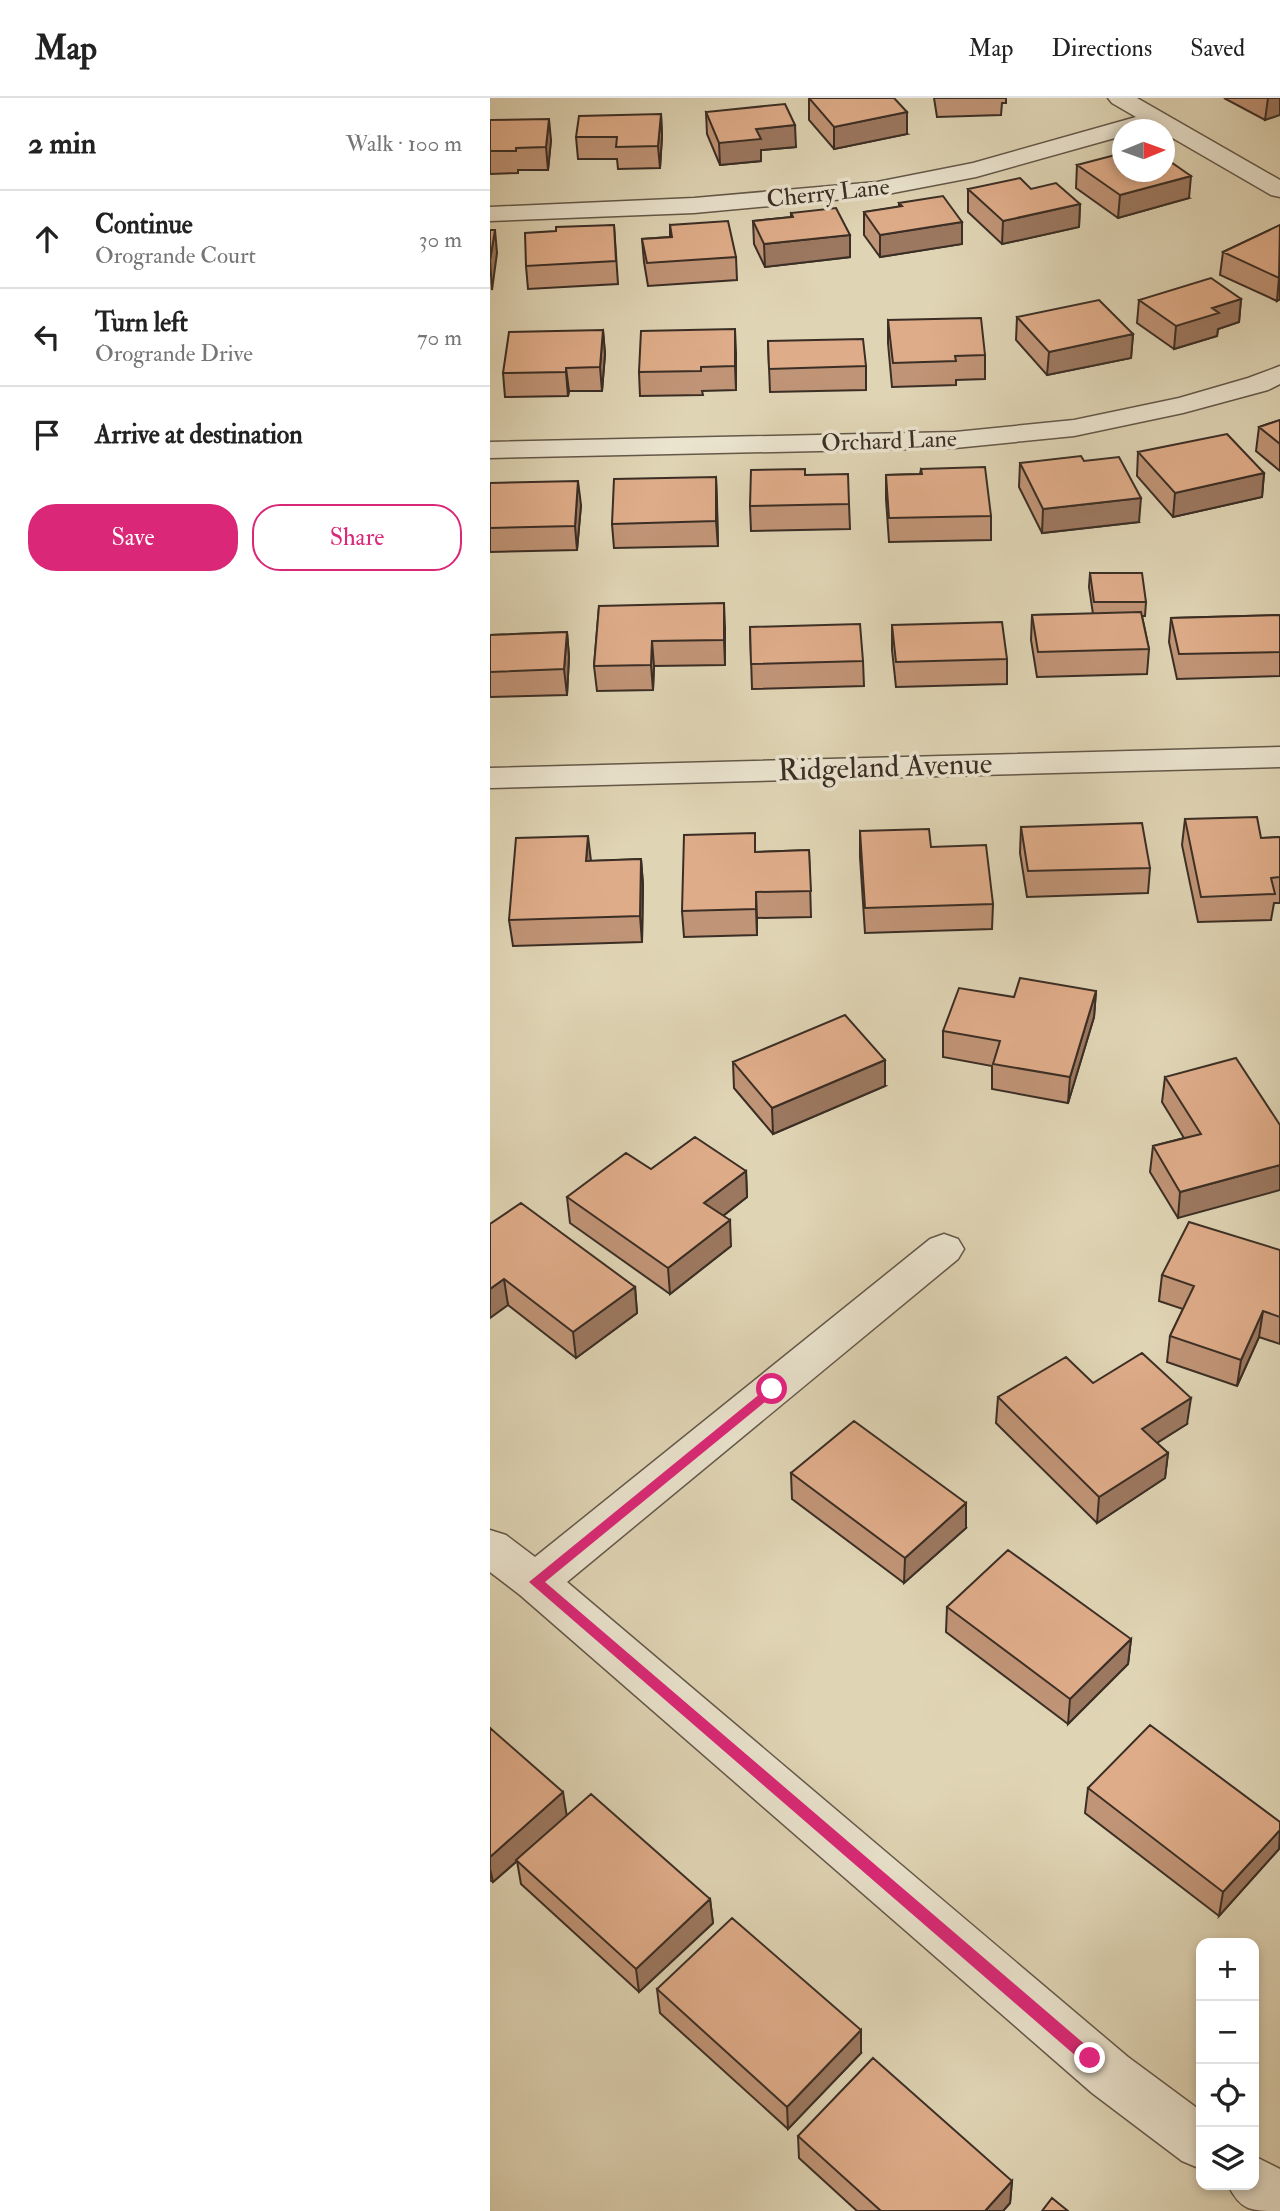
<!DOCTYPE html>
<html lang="en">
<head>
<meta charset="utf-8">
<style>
  :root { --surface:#fff; --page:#f6f6f6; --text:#222; --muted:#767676; --line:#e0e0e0; --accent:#db2777 }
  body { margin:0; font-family:"IM FELL Double Pica",serif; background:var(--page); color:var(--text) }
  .controls { position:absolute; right:21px; bottom:21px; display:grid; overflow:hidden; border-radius:14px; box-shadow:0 4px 10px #0003 }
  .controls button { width:63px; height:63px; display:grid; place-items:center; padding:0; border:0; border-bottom:2px solid var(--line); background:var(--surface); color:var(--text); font:35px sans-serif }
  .compass { position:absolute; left:622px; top:21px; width:63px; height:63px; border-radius:50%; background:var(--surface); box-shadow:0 4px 10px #0003; rotate:89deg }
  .stop { position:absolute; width:21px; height:21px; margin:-16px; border:5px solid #db2777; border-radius:50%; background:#fff }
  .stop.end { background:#db2777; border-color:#fff; box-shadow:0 2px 7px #0008 }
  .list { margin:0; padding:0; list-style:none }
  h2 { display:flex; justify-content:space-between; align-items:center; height:91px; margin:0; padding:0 28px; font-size:30px }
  h2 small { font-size:23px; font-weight:400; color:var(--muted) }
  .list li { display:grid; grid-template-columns:46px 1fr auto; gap:21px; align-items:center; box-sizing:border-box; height:98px; padding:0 28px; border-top:2px solid var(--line) }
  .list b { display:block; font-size:26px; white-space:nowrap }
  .list p { margin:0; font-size:23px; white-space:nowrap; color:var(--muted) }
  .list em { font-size:23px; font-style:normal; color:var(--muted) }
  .actions { display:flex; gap:14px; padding:21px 28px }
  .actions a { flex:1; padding:16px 0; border:2px solid var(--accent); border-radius:28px; text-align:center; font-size:24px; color:var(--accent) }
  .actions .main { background:var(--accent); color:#fff }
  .icon { flex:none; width:38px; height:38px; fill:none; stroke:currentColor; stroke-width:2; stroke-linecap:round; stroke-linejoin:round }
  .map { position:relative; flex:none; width:790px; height:2113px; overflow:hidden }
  header { display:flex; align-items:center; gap:42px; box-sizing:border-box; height:98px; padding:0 35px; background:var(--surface); border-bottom:2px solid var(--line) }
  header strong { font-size:33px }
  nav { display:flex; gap:38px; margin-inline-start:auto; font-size:24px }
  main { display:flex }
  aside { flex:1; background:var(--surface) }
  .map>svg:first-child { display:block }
</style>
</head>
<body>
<header>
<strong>Map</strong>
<nav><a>Map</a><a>Directions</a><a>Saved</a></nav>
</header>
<main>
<aside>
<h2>2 min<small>Walk · 100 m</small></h2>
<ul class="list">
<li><svg class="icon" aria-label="ahead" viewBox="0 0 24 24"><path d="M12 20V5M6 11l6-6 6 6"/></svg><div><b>Continue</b><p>Orogrande Court</p></div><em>30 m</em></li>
<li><svg class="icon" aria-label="left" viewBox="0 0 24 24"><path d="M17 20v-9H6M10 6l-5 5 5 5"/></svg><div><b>Turn left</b><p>Orogrande Drive</p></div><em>70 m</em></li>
<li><svg class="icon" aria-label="arrive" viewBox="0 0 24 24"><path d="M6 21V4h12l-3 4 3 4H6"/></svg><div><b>Arrive at destination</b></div></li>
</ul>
<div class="actions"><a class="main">Save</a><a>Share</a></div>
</aside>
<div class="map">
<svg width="790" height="2113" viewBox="0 0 790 2113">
  <rect width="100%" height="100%" fill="#dfd4b4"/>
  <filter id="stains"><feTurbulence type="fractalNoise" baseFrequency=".00286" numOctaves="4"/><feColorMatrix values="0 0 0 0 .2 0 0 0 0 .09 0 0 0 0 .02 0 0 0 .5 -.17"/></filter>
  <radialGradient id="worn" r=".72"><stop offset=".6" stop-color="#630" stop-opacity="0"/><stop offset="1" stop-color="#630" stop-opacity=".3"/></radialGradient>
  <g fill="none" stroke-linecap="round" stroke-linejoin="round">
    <defs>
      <path id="minor" d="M618 0H647L790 82V99L781 97 674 35V32L663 29 632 32V38L486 79 387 98 204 115 0 123V109L204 100 387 84 483 65 646 19 622 5Z
        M790 268V286L778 292 693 315 584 338 465 350 0 360V344L465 334 584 322 689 300 758 280Z
        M454 1136 468 1141 474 1151 468 1161 77 1484 638 1959 711 2013V2071L692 2063 602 1995 30 1497 0 1474V1432L16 1437 45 1459 440 1141Z
        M764 2058 790 2071V2113C761 2113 751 2113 738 2087H764Z"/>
      <path id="tertiary" d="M790 649V669L0 690V670Z"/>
    </defs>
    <use href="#minor" stroke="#645849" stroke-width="3"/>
    <use href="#tertiary" stroke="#645849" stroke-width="3"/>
    <use href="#minor" fill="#eae3ce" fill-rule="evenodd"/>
    <use href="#tertiary" fill="#eae3ce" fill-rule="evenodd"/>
  </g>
  <path fill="#c09476" stroke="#3b2e25" stroke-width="2" d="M319 0 417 36 344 51 319 22Z
    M444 0H516V5H512L511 17 447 19Z
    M734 0H790L775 22Z
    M216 14 306 49 271 52V63L230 67 217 36Z
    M171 16 172 38 170 70 128 71 127 61H88L86 39Z
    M0 22 61 42 58 72H28V75L0 76Z
    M587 67 633 74 699 100 628 120 586 90Z
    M478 91H541L590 106 589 129 512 146 478 114Z
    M409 105 472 124V146L390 159 374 137V114L409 109Z
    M301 115 360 137V159L275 169 264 146 263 123 301 119Z
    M124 127 128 186 38 191 36 168 66 133Z
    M180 127 246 159 247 182 158 188 154 164 152 141 180 139Z
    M790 127V201L787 203 730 177 733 154Z
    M751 201 749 224 728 231 727 238 684 251 647 225 649 202Z
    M527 219 643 236 641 260 557 277 526 242Z
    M398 222 495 257V281L466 282V287L402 289 398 245Z
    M113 232 115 256 112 293H79L78 298 15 299 13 275Z
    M278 243 376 268V292L280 294Z
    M246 255V292L212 293 213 297 150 298 149 274Z
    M790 322V373L766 353 769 329Z
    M648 354 774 375 772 399 683 419 647 378Z
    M594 363 649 424 552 435 529 389 530 365Z
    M431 371 501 418V442L399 444 396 401V377L430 376Z
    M316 377 359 406 360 431 261 433 260 408Z
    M226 379 228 448 124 450 122 426Z
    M0 385 91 407 87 452 0 454Z
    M600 475 656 504 655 518H652L659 551 657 576 547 579 541 542 542 517 603 516 599 489Z
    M109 508 235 530V567L164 568 163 592 107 593 104 568Z
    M790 517V578L687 581 679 544 681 520Z
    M402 527 517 561V586L406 589 402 552Z
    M260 529 373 563 374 588 262 591Z
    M77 534 79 559 77 597 0 599V537Z
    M695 721 771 740 790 739V805H784L781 822 708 824 692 747Z
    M531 729 660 770 658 795 537 799 530 755Z
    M370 733 503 806 502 831 375 835 370 759Z
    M319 752 321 819 267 820V837L194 839 192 813 266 754Z
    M151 761 153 787 152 844 23 848 19 822 101 763Z
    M606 893 604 919 578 1005 502 991V968L453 959V933L524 899Z
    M243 964 395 988 283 1036 244 990Z
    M675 979 790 1027 688 1120 660 1074 663 1048 694 1040 672 1004Z
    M161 1071 256 1073 257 1099 233 1118 241 1148 180 1196 80 1125 77 1099Z
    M0 1126 145 1189 147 1215 86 1260 18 1207Z
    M790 1152V1246L769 1239 747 1288 677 1264 680 1238 693 1211 669 1203 672 1177Z
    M603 1285 697 1326 667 1345 678 1355 675 1380 607 1425 506 1325 508 1299Z
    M301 1375 476 1430 414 1485 302 1401Z
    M457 1509 641 1541 638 1566 578 1626 456 1534Z
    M0 1630 77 1718 220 1801 223 1825 149 1894 31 1786 27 1763 3 1784 0 1782Z
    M598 1690 790 1724 789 1751 729 1818 595 1715Z
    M167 1891 371 1955 298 2031 170 1915Z
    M308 2038 522 2083 520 2105 513 2113H367L309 2060Z"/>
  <path fill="#9c7860" stroke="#3b2e25" stroke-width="2" d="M778 0H790V17L775 22Z
    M417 14V36L344 51V29Z
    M171 16 172 38 170 70 168 48Z
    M59 21 61 42 58 72 56 49Z
    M305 27 306 49 271 52V63L230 67 229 45 266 31Z
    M701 78 699 100 628 120 630 97Z
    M590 106 589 129 512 146 513 123Z
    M472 124V146L390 159V137Z
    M5 132 7 155 2 192 0 162Z
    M360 137V159L275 169 274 146Z
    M790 179V201L787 203 789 180Z
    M751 201 749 224 728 231 727 238 684 251 686 228 722 210Z
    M245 231 246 255V292L245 268Z
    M113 232 115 256 112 293 110 269Z
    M643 236 641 260 557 277 559 254Z
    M76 270 79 293 78 298 76 274Z
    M774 375 772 399 683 419 685 395Z
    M226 379 227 403 228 448 226 423Z
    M88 383 91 407 87 452 85 428Z
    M651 400 649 424 552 435 553 411Z
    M234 505 235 530V567L234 542Z
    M77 534 79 559 77 597 74 571Z
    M162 543 164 568 163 592 161 567Z
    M98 738 101 763H96Z
    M151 761 153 787 152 844 150 818Z
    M266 794 267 820V837L266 811Z
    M606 893 604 919 578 1005 580 979Z
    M395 962V988L283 1036 282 1010Z
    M790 1067V1092L688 1120 690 1094Z
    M256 1073 257 1099 216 1131 214 1105Z
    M240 1122 241 1148 180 1196 178 1170Z
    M14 1181 18 1207 0 1220V1191Z
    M145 1189 147 1215 86 1260 83 1234Z
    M773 1213 769 1239 747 1288 751 1262Z
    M701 1300 697 1326 649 1356 652 1331Z
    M678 1355 675 1380 607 1425 609 1399Z
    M476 1405V1430L414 1485 415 1460Z
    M641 1541 638 1566 578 1626 580 1601Z
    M73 1694 77 1719 3 1784 0 1771V1759Z
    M790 1732 789 1751 729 1818 733 1794Z
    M220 1801 223 1825 149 1894 146 1871Z
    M371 1932V1955L298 2031 297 2009Z
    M522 2083 520 2105 513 2113H495Z"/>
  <path fill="#dfac89" stroke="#3b2e25" stroke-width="2" d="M319 0H404L417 14 344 29Z
    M295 6 305 27 266 31 271 41 229 45 216 14Z
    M171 16 168 48 126 49 127 39H86L89 18Z
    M59 21 56 49 26 50V53H0V22Z
    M625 57 633 62V74H675V60L701 78 630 97 587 67Z
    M530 80 541 91 566 85 590 106 513 123 478 91Z
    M453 98 472 124 390 137 374 114 412 108 409 105Z
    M346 110 360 137 274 146 263 123 303 119 301 115Z
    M238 123 246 159 157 165 152 141 182 139 180 127Z
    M124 127 126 163 36 168 35 135 66 133V129Z
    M790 127 789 180 733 154Z
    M0 132H5L0 162Z
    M721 180 751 201 722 210 729 215 686 228 649 202Z
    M609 202 643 236 559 254 527 219Z
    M491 220 495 257 465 258 466 263 403 265 398 222Z
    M245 231V268L211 269V273L149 274 151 233Z
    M113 232 110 269 76 270V274L13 275 19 234Z
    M373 241 376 268 279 271 278 243Z
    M790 322V346L769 329Z
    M737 336 774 375 685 395 648 354Z
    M591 358 594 363 629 359 651 400 553 411 530 365Z
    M495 369 501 418 399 420 396 377 432 376 431 371Z
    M315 371V377L358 376 359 406 260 408 261 372Z
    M226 379V423L122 426 124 381Z
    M88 383 85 428 0 430V385Z
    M600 475H652L656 504H604Z
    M234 505V542L162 543 161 567 104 568 109 508Z
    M651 514 659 551 548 554 542 517Z
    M790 517V554L689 556 681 520Z
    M512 524 517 561 406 564 402 527Z
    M370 526 373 563 261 566 260 529Z
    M77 534 74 571 0 574V537Z
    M767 719 771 740 790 739V779L781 780 785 796 711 799 695 721Z
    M652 725 660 770 538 773 531 729Z
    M439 731 441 749 496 747 503 806 375 810 370 733Z
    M265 735V754L319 752 321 793 266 794V811L192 813 194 737Z
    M98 738 96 763 151 761 150 818 19 822 26 740Z
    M530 880 606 893 580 979 503 966 510 943 453 933 469 890 524 899Z
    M355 917 395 962 282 1010 243 964Z
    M746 960 790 1027V1067L690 1094 663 1048 711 1036 675 979Z
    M205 1039 256 1073 214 1105 240 1122 178 1170 77 1099 136 1055 161 1071Z
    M31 1105 145 1189 83 1234 14 1181 0 1191V1126Z
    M699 1124 790 1152V1219L773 1213 751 1262 680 1238 704 1188 672 1177Z
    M652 1255 701 1300 652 1331 678 1355 609 1399 508 1299 576 1259 603 1285Z
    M364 1323 476 1405 415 1460 301 1375Z
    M518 1452 641 1541 580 1601 457 1509Z
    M660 1627 790 1724V1732L733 1794 598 1690Z
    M0 1630 73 1694 0 1759Z
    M101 1696 220 1801 146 1871 26 1762Z
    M242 1820 371 1932 297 2009 167 1891Z
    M383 1960 522 2083 495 2113H391L308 2038Z
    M562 2100 578 2113H552Z"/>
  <path fill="#db2777" d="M282 1286 289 1291 287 1294 55 1484 605 1955 607 1960 605 1965 600 1967 594 1965 39 1484Z"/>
  <g text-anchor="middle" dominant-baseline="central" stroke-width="7" stroke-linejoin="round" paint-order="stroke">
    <g font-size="24" fill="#3b2e25" stroke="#eae3ce">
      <text transform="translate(338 95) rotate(-6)">Cherry Lane</text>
      <text transform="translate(399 343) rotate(-2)">Orchard Lane</text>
    </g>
    <g font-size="30" fill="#3b2e25" stroke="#eae3ce">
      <text transform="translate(395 669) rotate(-2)">Ridgeland Avenue</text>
    </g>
  </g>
  <rect width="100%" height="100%" filter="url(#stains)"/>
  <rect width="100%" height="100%" fill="url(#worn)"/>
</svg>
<div class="controls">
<button>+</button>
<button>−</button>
<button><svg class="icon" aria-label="locate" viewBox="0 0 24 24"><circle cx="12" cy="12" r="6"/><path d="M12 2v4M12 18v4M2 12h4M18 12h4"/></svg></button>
<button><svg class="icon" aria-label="layers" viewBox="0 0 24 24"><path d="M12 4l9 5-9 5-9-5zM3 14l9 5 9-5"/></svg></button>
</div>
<svg class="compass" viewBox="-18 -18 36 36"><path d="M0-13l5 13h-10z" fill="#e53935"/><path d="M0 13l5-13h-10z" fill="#767676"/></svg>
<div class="stop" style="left:282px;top:1291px"></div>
<div class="stop end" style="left:600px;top:1960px"></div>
</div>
</main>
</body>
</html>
